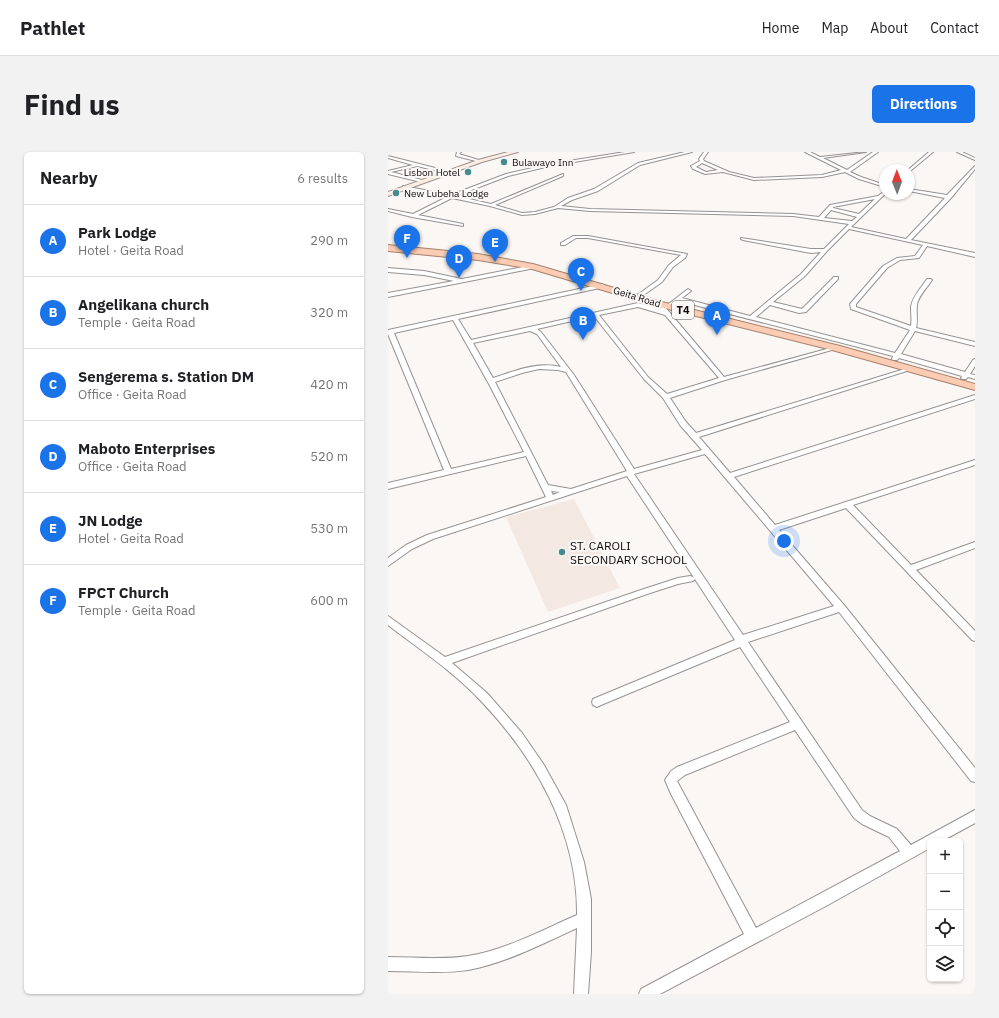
<!DOCTYPE html>
<html lang="en">
<head>
<meta charset="utf-8">
<style>
  :root { --surface:#fff; --page:#f2f2f2; --text:#202124; --muted:#757577; --line:#e0e0e0; --accent:#1a73e8 }
  body { margin:0; font-family:"IBM Plex Sans",sans-serif; background:var(--page); color:var(--text) }
  .controls { position:absolute; right:12px; bottom:12px; display:grid; overflow:hidden; border-radius:6px; box-shadow:0 1px 3px #0004 }
  .controls button { width:36px; height:36px; display:grid; place-items:center; padding:0; border:0; border-bottom:1px solid var(--line); background:var(--surface); color:var(--text); font:20px sans-serif }
  .compass { position:absolute; left:491px; top:12px; width:36px; height:36px; border-radius:50%; background:var(--surface); box-shadow:0 1px 3px #0004; rotate:359deg }
  .you { position:absolute; left:396px; top:389px; width:14px; height:14px; margin:-10px; border:3px solid #fff; border-radius:50%; background:#1a73e8; box-shadow:0 0 0 6px #1a73e833 }
  .badge { display:grid; place-items:center; width:26px; height:26px; border-radius:50%; background:var(--accent); color:#fff; font-size:13px; font-weight:700 }
  .pin { position:absolute; translate:-50% -33px; filter:drop-shadow(0 1px 2px #0008) }
  .pin::after { content:''; position:absolute; top:21px; width:14px; height:12px; background:inherit; clip-path:polygon(0 0,100% 0,50% 100%) }
  .list { margin:0; padding:0; list-style:none }
  h2 { display:flex; justify-content:space-between; align-items:center; height:52px; margin:0; padding:0 16px; font-size:17px }
  h2 small { font-size:13px; font-weight:400; color:var(--muted) }
  .list li { display:grid; grid-template-columns:26px 1fr auto; gap:12px; align-items:center; box-sizing:border-box; height:72px; padding:0 16px; border-top:1px solid var(--line) }
  .list b { display:block; font-size:15px; white-space:nowrap }
  .list p { margin:0; font-size:13px; white-space:nowrap; color:var(--muted) }
  .list em { font-size:13px; font-style:normal; color:var(--muted) }
  .icon { flex:none; width:22px; height:22px; fill:none; stroke:currentColor; stroke-width:2; stroke-linecap:round; stroke-linejoin:round }
  .map { position:relative; flex:none; width:587px; height:842px; overflow:hidden; border-radius:6px }
  header { display:flex; align-items:center; gap:24px; box-sizing:border-box; height:56px; padding:0 20px; background:var(--surface); border-bottom:1px solid var(--line) }
  header strong { font-size:19px }
  nav { display:flex; gap:22px; margin-inline-start:auto; font-size:14px }
  .intro { display:flex; align-items:center; justify-content:space-between; box-sizing:border-box; height:96px; padding:0 24px }
  h1 { margin:0; font-size:28px }
  .button { padding:10px 18px; border-radius:6px; background:var(--accent); color:#fff; font-size:14px; font-weight:700 }
  main { display:flex; gap:24px; padding:0 24px }
  aside { flex:1; background:var(--surface); border-radius:6px; box-shadow:0 1px 3px #0004 }
  .map>svg:first-child { display:block }
</style>
</head>
<body>
<header>
<strong>Pathlet</strong>
<nav><a>Home</a><a>Map</a><a>About</a><a>Contact</a></nav>
</header>
<div class="intro"><h1>Find us</h1><a class="button">Directions</a></div>
<main>
<aside>
<h2>Nearby<small>6 results</small></h2>
<ul class="list">
<li><span class="badge">A</span><div><b>Park Lodge</b><p>Hotel · Geita Road</p></div><em>290 m</em></li>
<li><span class="badge">B</span><div><b>Angelikana church</b><p>Temple · Geita Road</p></div><em>320 m</em></li>
<li><span class="badge">C</span><div><b>Sengerema s. Station DM</b><p>Office · Geita Road</p></div><em>420 m</em></li>
<li><span class="badge">D</span><div><b>Maboto Enterprises</b><p>Office · Geita Road</p></div><em>520 m</em></li>
<li><span class="badge">E</span><div><b>JN Lodge</b><p>Hotel · Geita Road</p></div><em>530 m</em></li>
<li><span class="badge">F</span><div><b>FPCT Church</b><p>Temple · Geita Road</p></div><em>600 m</em></li>
</ul>
</aside>
<div class="map">
<svg width="587" height="842" viewBox="0 0 587 842">
  <rect width="100%" height="100%" fill="#fbf7f5"/>
  <path fill="#f3e8e2" d="M186 347 232 436 160 460 118 365Z"/>
  <g fill="none" stroke-linecap="round" stroke-linejoin="round">
    <defs>
      <path id="minor" d="M69 0H73L71 2 94 9 92 10 68 4Z
        M237 0H246L162 14 120 24 68 44 103 52 175 22V24L107 53 134 61 147 60 166 55 180 46 206 37 250 11 297 0H304L252 13 210 39 184 48 173 54 202 57 405 62 431 65 442 53 490 44 497 39V42L463 75 518 87 557 46 521 39V37L559 43 587 14V17L563 46 523 88 587 101V105L539 94 531 106 512 108 499 116 468 152V155L523 174C524 167 523 162 523 155 524 145 534 135 539 127H543L544 128C539 136 530 144 529 153 528 161 530 168 528 176L587 190V194L527 179 513 202 577 220 585 208 587 207V214L582 222 587 223V227L580 225 578 227H574L573 226 574 224 511 206 509 208H505L504 207 505 204 291 149 283 155 278 154 300 137 303 139 294 146 362 164 413 122 433 100 423 101 355 88 353 87V86L423 97H436L461 72 405 64 202 59 170 56 147 62 134 63 102 54 64 46 30 63 75 72V74L24 65 0 59V57L25 62 59 45 15 36V34L63 43 118 22 162 12ZM487 47 471 62 445 56V55ZM443 58 469 65 464 69 436 66ZM461 77 535 93 527 104 509 106 495 114 462 152 463 157 522 178 507 201 368 165 382 153 411 161 418 160 450 127V125H446L414 157 385 150 417 124 439 99Z
        M316 0H320L315 7 316 9 341 20 366 26 434 23 453 18 417 0H422L432 5 478 0 435 6 459 18 485 0H490L462 20 473 25 497 33V35L471 27 457 20 434 25 366 28 335 20 317 22 305 17 303 14 312 9 311 7ZM314 11 330 18 318 20 308 15Z
        M541 0H545L521 20 520 18Z
        M569 0H574L587 6V8Z
        M0 4 59 19 60 20 58 21 29 14 3 20 34 28 33 30 0 22V19L25 13 0 6Z
        M185 84H200L299 102 297 106 285 115 274 130 250 147 248 146V144L270 128 281 113 293 103 200 86H188L177 93H173V91Z
        M145 113 147 114V116L0 145V141L66 129 36 123 0 120V116L36 119 74 127Z
        M214 132 217 134 216 135 70 167 83 188 250 151 273 157 272 156 275 154 277 155 336 225 446 195 451 196 337 228 282 246 298 270 308 281 520 216 525 217 311 285 342 321 587 243V247L346 325 387 373 587 308V313L465 353 523 413 587 390V396L528 418 587 479V489L584 488 458 356 391 378 456 453 587 616V630L583 629 451 460 360 490 474 658 482 664 509 677 523 693 587 658V671L554 689H542V696L438 754 272 842H251L253 837 356 782 283 642 277 628 283 619 289 615 402 570 352 495 213 553 209 555 205 553 204 550 205 547 347 488 239 324 45 387 24 397 0 414V406L18 393 39 383 158 345 138 304 0 337V331L56 318 0 182V178ZM250 155 277 163 331 226 279 242 260 225 211 163ZM206 164 256 227 275 246 292 273 314 298 246 317 186 223 153 180 149 177ZM65 168 101 232 136 300 63 317 6 181ZM142 179 149 182 173 215C150 209 127 219 105 226L85 191ZM151 217 170 218 178 220 239 319 183 337 160 333 107 230 134 221ZM317 302 446 454 355 483 246 322ZM163 339 172 340 165 343ZM407 578 466 666 474 672 501 685 512 699 368 776 289 629 297 623Z
        M302 424 305 425 307 427 305 429 290 432 259 442 64 511 99 541 134 581 156 613 178 653 196 710 203 747V800L200 842H186L189 776C154 792 118 811 80 818 54 822 26 819 0 819V805C26 805 54 808 80 804 118 798 154 778 189 763 190 681 147 605 92 548 65 519 31 497 0 473V464L57 505 253 438 290 426Z"/>
      <path id="secondary" d="M120 0H130L94 10 0 44V40L90 8Z"/>
      <path id="trunk" d="M0 93 90 102 145 112 274 150 452 194 587 232V238L444 198 268 154 144 117 90 108 0 99Z"/>
    </defs>
    <use href="#minor" stroke="#969291" stroke-width="2"/>
    <use href="#secondary" stroke="#969291" stroke-width="2"/>
    <use href="#trunk" stroke="#a6816c" stroke-width="2"/>
    <use href="#minor" fill="#fff" fill-rule="evenodd"/>
    <use href="#secondary" fill="#fdece2" fill-rule="evenodd"/>
    <use href="#trunk" fill="#faccb3" fill-rule="evenodd"/>
  </g>
  <g fill="#448c8f" stroke="#fbf7f5" stroke-width="1.5">
    <circle cx="116" cy="10" r="4"/>
    <circle cx="80" cy="20" r="4"/>
    <circle cx="8" cy="41" r="4"/>
    <circle cx="174" cy="400" r="4"/>
  </g>
  <g text-anchor="middle" dominant-baseline="central" stroke-width="4" stroke-linejoin="round" paint-order="stroke">
    <g font-size="10" fill="#0e0d0c" stroke="#fbf7f5" text-anchor="start">
      <text x="124" y="10">Bulawayo Inn</text>
      <text x="72" y="20" text-anchor="end">Lisbon Hotel</text>
      <text x="16" y="41">New Lubeha Lodge</text>
    </g>
    <g font-size="10" fill="#0e0d0c" stroke="#fbf7f5">
      <text transform="translate(249 145) rotate(17)">Geita Road</text>
    </g>
    <rect fill="#fbf7f5" stroke="#555352" stroke-width="1" x="284" y="149" width="22" height="18" rx="3"/>
    <g font-size="11" font-weight="bold" fill="#0e0d0c">
      <text x="295" y="158">T4</text>
    </g>
    <g font-size="12" fill="#0e0d0c" stroke="#fbf7f5" text-anchor="start">
      <text x="182" y="393">ST. CAROLI<tspan x="182" dy="14">SECONDARY SCHOOL</tspan></text>
    </g>
  </g>
</svg>
<div class="controls">
<button>+</button>
<button>−</button>
<button><svg class="icon" aria-label="locate" viewBox="0 0 24 24"><circle cx="12" cy="12" r="6"/><path d="M12 2v4M12 18v4M2 12h4M18 12h4"/></svg></button>
<button><svg class="icon" aria-label="layers" viewBox="0 0 24 24"><path d="M12 4l9 5-9 5-9-5zM3 14l9 5 9-5"/></svg></button>
</div>
<svg class="compass" viewBox="-18 -18 36 36"><path d="M0-13l5 13h-10z" fill="#e53935"/><path d="M0 13l5-13h-10z" fill="#757577"/></svg>
<div class="you"></div>
<div class="pin badge" style="left:329px;top:183px">A</div>
<div class="pin badge" style="left:195px;top:188px">B</div>
<div class="pin badge" style="left:193px;top:139px">C</div>
<div class="pin badge" style="left:71px;top:126px">D</div>
<div class="pin badge" style="left:107px;top:110px">E</div>
<div class="pin badge" style="left:19px;top:106px">F</div>
</div>
</main>
</body>
</html>
